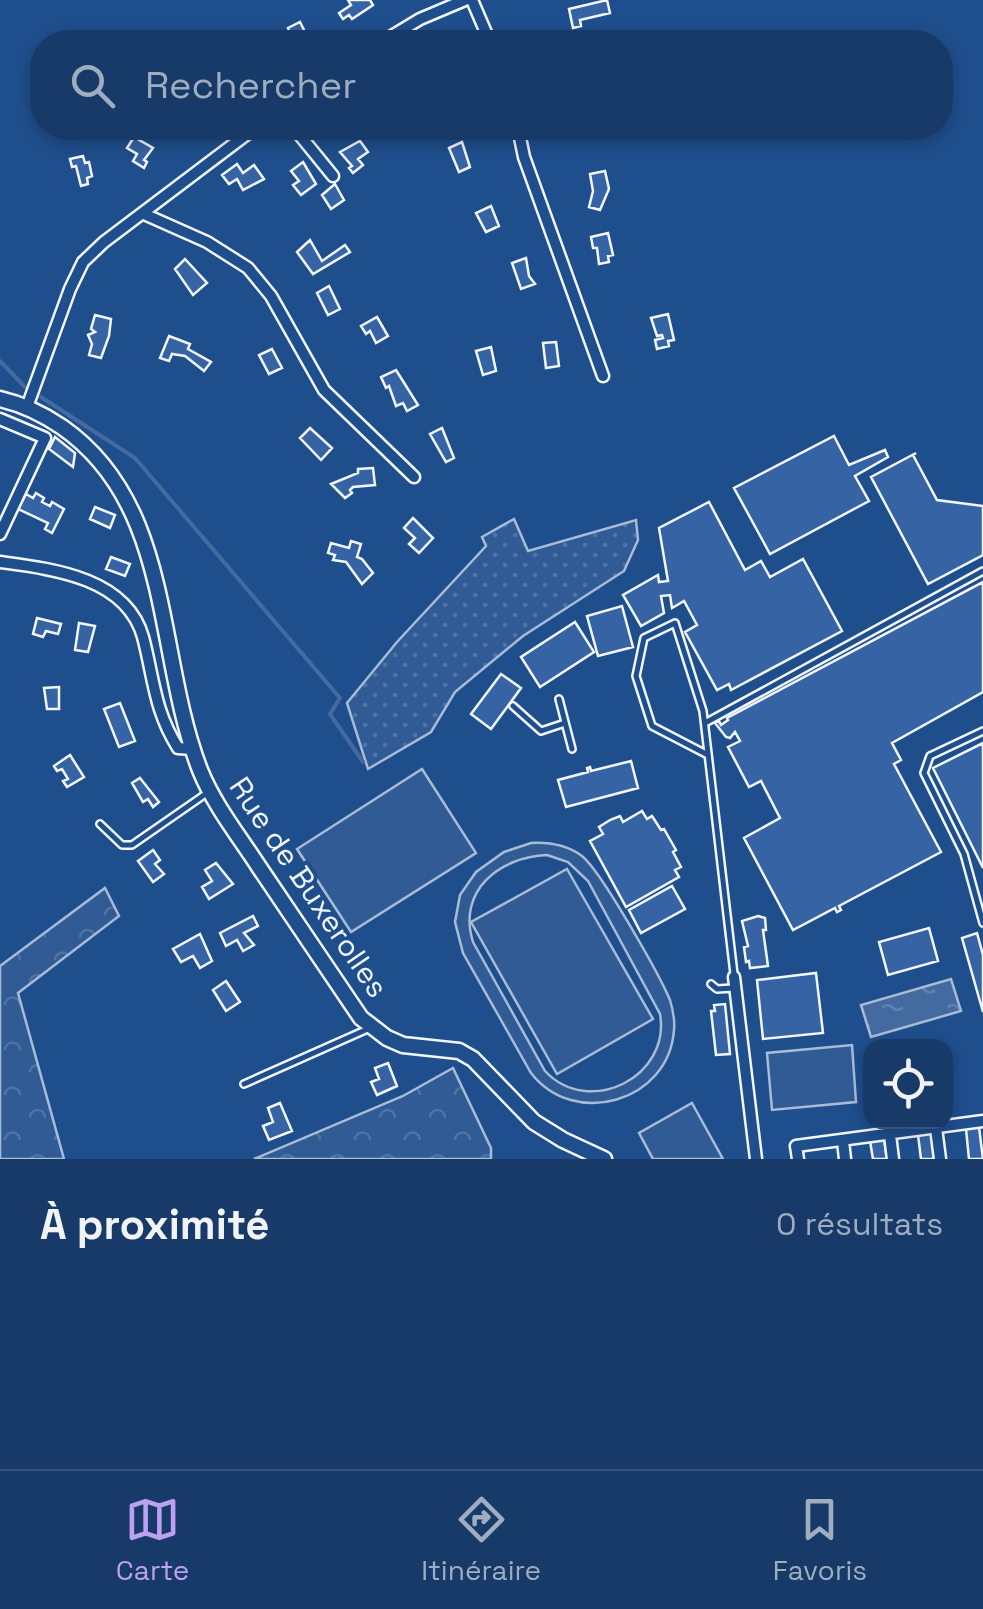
<!DOCTYPE html>
<html lang="fr">
<head>
<meta charset="utf-8">
<style>
  :root { --surface:#173a69; --page:#244571; --text:#f1f3f6; --muted:#9eadc0; --line:#36547d; --accent:#bca0f2 }
  body { margin:0; font-family:"Space Grotesk",sans-serif; background:var(--page); color:var(--text) }
  .controls { position:absolute; right:30px; bottom:30px; display:grid; overflow:hidden; border-radius:20px; box-shadow:0 5px 15px #0003 }
  .controls button { width:90px; height:90px; display:grid; place-items:center; padding:0; border:0; border-bottom:2px solid var(--line); background:var(--surface); color:var(--text); font:50px sans-serif }
  .list { margin:0; padding:0; list-style:none }
  h2 { display:flex; justify-content:space-between; align-items:center; height:130px; margin:0; padding:0 40px; font-size:42px }
  h2 small { font-size:32px; font-weight:400; color:var(--muted) }
  .icon { flex:none; width:55px; height:55px; fill:none; stroke:currentColor; stroke-width:2; stroke-linecap:round; stroke-linejoin:round }
  .map { position:relative; flex:none; width:983px; height:1159px; overflow:hidden }
  .search { position:absolute; background:var(--surface); box-shadow:0 5px 15px #0003; left:30px; right:30px; top:30px; height:110px; display:flex; align-items:center; gap:25px; box-sizing:border-box; padding:0 35px; border-radius:40px; color:var(--muted); font-size:38px }
  .sheet { height:310px; background:var(--surface) }
  nav { display:flex; justify-content:space-around; align-items:center; box-sizing:border-box; height:140px; border-top:2px solid var(--line); background:var(--surface); font-size:28px; color:var(--muted) }
  nav a { display:grid; justify-items:center; gap:5px }
  nav .on { color:var(--accent) }
  .map>svg:first-child { display:block }
</style>
</head>
<body>
<div class="map">
<svg width="983" height="1159" viewBox="0 0 983 1159">
  <defs>
    <pattern id="forest-crowns" width="20" height="18" patternUnits="userSpaceOnUse" patternTransform="scale(2.5)"><rect width="20" height="18" fill="#305b95"/><path d="M2 6a3 3 0 1 1 6 0M12 15a3 3 0 1 1 6 0" fill="none" stroke="#4e73a5"/></pattern>
    <pattern id="garden-dots" width="8" height="8" patternUnits="userSpaceOnUse" patternTransform="scale(2.5)"><rect width="8" height="8" fill="#305b95"/><path d="M2 2h.1M6 6h.1" fill="none" stroke="#4e73a5" stroke-width="1.8" stroke-linecap="round"/></pattern>
    <pattern id="water-ripples" width="26" height="14" patternUnits="userSpaceOnUse" patternTransform="scale(2.5)"><rect width="26" height="14" fill="#446ba0"/><path d="M2 4q2-2 4 0t4 0M15 11q2-2 4 0t4 0" fill="none" stroke="#5f81ae"/></pattern>
  </defs>
  <rect width="100%" height="100%" fill="#1f4e8c"/>
  <path fill="#305b95" stroke="#a8bbd7" stroke-width="2.5" fill-rule="evenodd" d="M422 769 476 853 351 932 297 849Z
    M531 843C549 842 567 845 582 856 601 871 659 974 670 1000 673 1010 675 1020 674 1030 669 1102 574 1129 531 1073L463 953 455 922 460 895 476 872 504 852ZM547 855 568 862 588 881 660 1014C671 1077 589 1118 545 1071L473 942C457 891 499 857 547 855Z
    M567 869 653 1019 557 1074 471 922Z
    M852 1045 856 1102 772 1110 767 1053Z
    M692 1103 723 1159H653L639 1133Z"/>
  <path fill="url(#forest-crowns)" stroke="#a8bbd7" stroke-width="2.5" d="M105 888 119 916 18 993 64 1159H0V966Z
    M453 1068 491 1148V1159H254L403 1096Z"/>
  <path fill="url(#garden-dots)" stroke="#a8bbd7" stroke-width="2.5" d="M514 519 528 551 636 520 638 540 624 571 523 636 455 692 431 732 368 769 347 703 397 642 486 546 482 537Z"/>
  <path fill="url(#water-ripples)" stroke="#a8bbd7" stroke-width="2.5" d="M951 979 961 1011 871 1037 861 1005Z"/>
  <g fill="none" stroke-linecap="round" stroke-linejoin="round">
    <path stroke="#446ba0" stroke-width="4" d="M0 361 25 387
      M41 397 135 458 340 698 330 714 363 762"/>
  </g>
  <path fill="#3563a3" stroke="#f2f6ff" stroke-width="2.5" d="M348 0H370L373 5 352 19 349 15 343 19 339 13 351 5Z
    M607 0 610 13 580 20 581 26 573 28 569 9Z
    M300 22 307 36 312 42H290L293 41 288 28Z
    M134 137 153 148 144 160 147 162 144 168 133 161 137 154 127 148Z
    M360 141 368 152 358 159 363 165 353 173 349 168 352 166 340 152Z
    M462 142 470 167 459 172 449 148Z
    M83 156 85 163 89 162 92 176 87 178 88 184 81 186 76 166 72 167 70 159Z
    M303 162 316 184 301 195 293 185 299 181 291 171Z
    M237 164 243 173 254 165 264 179 243 190 237 179 229 184 222 175Z
    M605 171 609 189 600 210 589 207 593 191 590 174Z
    M335 184 344 200 331 209 322 195Z
    M491 206 499 226 486 232 476 213Z
    M608 233 613 255 608 256 609 262 599 264 597 248H593L591 237Z
    M310 240 322 261 345 245 350 252 313 274 297 252Z
    M526 258 529 276 535 284 521 289 512 263Z
    M185 259 207 283 193 295 175 269Z
    M329 286 340 309 328 315 317 293Z
    M668 314 674 340 668 341 669 346 657 349 655 340 663 338 662 335 657 336 651 318Z
    M95 315 111 319 109 336 101 358 89 355 92 344 88 335 95 332 91 329Z
    M377 317 388 336 376 343 370 331 366 334 361 326Z
    M169 336 190 344 188 349 211 362 204 371 185 356 172 354 169 361 160 358Z
    M556 342 559 366 546 368 543 343Z
    M491 347 496 371 483 375 476 351Z
    M272 349 282 368 269 374 259 355Z
    M396 370 418 405 407 411 403 403 396 406 389 386 386 388 381 377Z
    M310 428 332 448 321 460 300 438Z
    M442 428 454 458 446 462 430 434Z
    M834 436 849 465 885 450 888 457 855 476 869 501 770 554 734 488Z
    M55 437 75 453 73 467 49 449Z
    M916 453 913 455 937 500 983 506V555L928 584 871 477Z
    M373 468 375 485 353 487 350 490 352 493 345 498 331 484 358 473V469Z
    M36 493 44 498 42 502 50 506 52 502 64 509 52 533 45 529 48 523 18 509 26 494 33 498Z
    M709 502 745 570 761 561 770 577 803 559 842 631 731 690 729 684 717 690 685 632 697 625 684 601 672 608 670 595 661 596 664 613 641 626 623 595 658 575 659 582 668 581 659 528Z
    M95 507 115 515 110 528 90 519Z
    M413 518 433 538 419 553 409 544 415 538 404 528Z
    M351 541 361 544 357 557 362 559 373 573 362 584 346 562 333 560 335 555 328 553 331 543 349 548Z
    M111 557 130 564 125 576 106 569Z
    M983 582V692L892 743 901 760 894 764 941 852 839 906 841 910 837 912 835 908 793 930 744 838 780 818 761 781 749 787 728 747 740 741 735 732 730 738 726 737 715 723 719 721 721 725 728 720 727 718Z
    M622 606 633 647 598 656 587 616Z
    M37 618 61 624 58 634 46 631 43 637 33 634Z
    M575 622 594 652 540 687 521 657Z
    M79 623 95 626 88 652 75 650Z
    M501 674 521 688 491 729 471 714Z
    M59 687V709H47L44 688Z
    M120 703 135 741 119 747 104 709Z
    M983 743V868L933 768Z
    M70 755 84 777 67 787 63 781 68 779 62 769 57 771 54 766Z
    M631 761 638 788 566 807 558 780 588 772 587 768 590 767 591 771Z
    M140 778 159 802 153 807 148 799 143 802 132 783Z
    M642 811 647 819 652 816 661 830 664 829 676 850 673 852 681 867 675 870 679 877 626 907 590 841 603 834 599 827 610 820 620 816 623 822Z
    M153 850 160 860 155 864 164 874 153 882 138 861Z
    M216 863 233 884 209 899 202 887 212 881 205 870Z
    M672 886 685 909 641 933 629 910Z
    M253 916 258 926 244 933 254 945 243 951 237 940 226 946 220 933Z
    M758 916 765 918 766 930H763L768 966 750 968 749 961 746 962 744 947 748 946 742 921Z
    M929 928 938 961 888 975 879 942Z
    M977 933 983 955V1012L962 938Z
    M200 934 212 961 200 968 193 956 181 962 173 949Z
    M816 973 823 1033 763 1039 757 980Z
    M226 981 240 1002 226 1011 213 990Z
    M725 1004 730 1054 716 1055 711 1011H715L714 1005Z
    M388 1063 397 1086 377 1095 371 1082 379 1079 375 1068Z
    M280 1103 292 1131 269 1140 263 1126 273 1122 268 1108Z
    M979 1127 983 1159H969L966 1129Z
    M932 1133 935 1159H921L918 1135Z
    M884 1139 887 1159H873L870 1141Z"/>
  <g fill="none" stroke-linecap="round" stroke-linejoin="round">
    <defs>
      <path id="lane" d="M559 699 572 749
        M513 706 541 731 565 723
        M705 723 983 571
        M983 731 930 756 924 773 964 854 983 923
        M708 755 652 726 636 676 644 638 675 623 703 711 734 974
        M100 824 122 845H132L207 793
        M711 984 717 989 733 988
        M244 1084 370 1028"/>
      <path id="street" d="M472 0 490 42
        M382 42 420 19 465 0
        M294 128 333 176
        M518 128 524 157 603 376
        M144 214 207 242 248 268 271 296 324 390 414 477
        M27 407 70 289 83 262 104 242 255 128
        M0 419 45 438 0 534
        M0 562C52 569 126 577 143 637 154 679 154 710 178 748L193 749
        M734 977 756 1159
        M936 1128 940 1159
        M890 1135 893 1159
        M843 1141 845 1159
        M798 1159 796 1146 983 1121"/>
      <path id="secondary" d="M0 399C22 404 43 414 62 427 174 505 155 654 200 770 214 805 239 836 259 867 293 917 327 968 361 1018L387 1038 403 1045 459 1051 473 1059 534 1122 563 1140 604 1159"/>
    </defs>
    <use href="#lane" stroke="#f2f6ff" stroke-width="10"/>
    <use href="#street" stroke="#f2f6ff" stroke-width="15"/>
    <use href="#secondary" stroke="#f2f6ff" stroke-width="19"/>
    <use href="#lane" stroke="#1f4e8c" stroke-width="5"/>
    <use href="#street" stroke="#1f4e8c" stroke-width="10"/>
    <use href="#secondary" stroke="#1f4e8c" stroke-width="14"/>
  </g>
  <g text-anchor="middle" dominant-baseline="central" stroke-width="8" stroke-linejoin="round" paint-order="stroke">
    <g font-size="30" fill="#f2f6ff" stroke="#1f4e8c">
      <text transform="translate(309 887) rotate(56)">Rue de Buxerolles</text>
    </g>
  </g>
</svg>
<div class="controls">
<button><svg class="icon" aria-label="locate" viewBox="0 0 24 24"><circle cx="12" cy="12" r="6"/><path d="M12 2v4M12 18v4M2 12h4M18 12h4"/></svg></button>
</div>
<div class="search"><svg class="icon" aria-label="search" viewBox="0 0 24 24"><circle cx="10" cy="10" r="6"/><path d="M15 15l6 6"/></svg>Rechercher</div>
</div>
<section class="sheet">
<h2>À proximité<small>0 résultats</small></h2>
<ul class="list">
</ul>
</section>
<nav>
<a class="on"><svg class="icon" aria-label="map" viewBox="0 0 24 24"><path d="M3 6l6-2 6 2 6-2v14l-6 2-6-2-6 2zM9 4v14M15 6v14"/></svg>Carte</a>
<a><svg class="icon" aria-label="directions" viewBox="0 0 24 24"><path d="M12 3l9 9-9 9-9-9zM9 14v-3h6M13 9l2 2-2 2"/></svg>Itinéraire</a>
<a><svg class="icon" aria-label="saved" viewBox="0 0 24 24"><path d="M7 4h10v16l-5-4-5 4z"/></svg>Favoris</a>
</nav>
</body>
</html>
